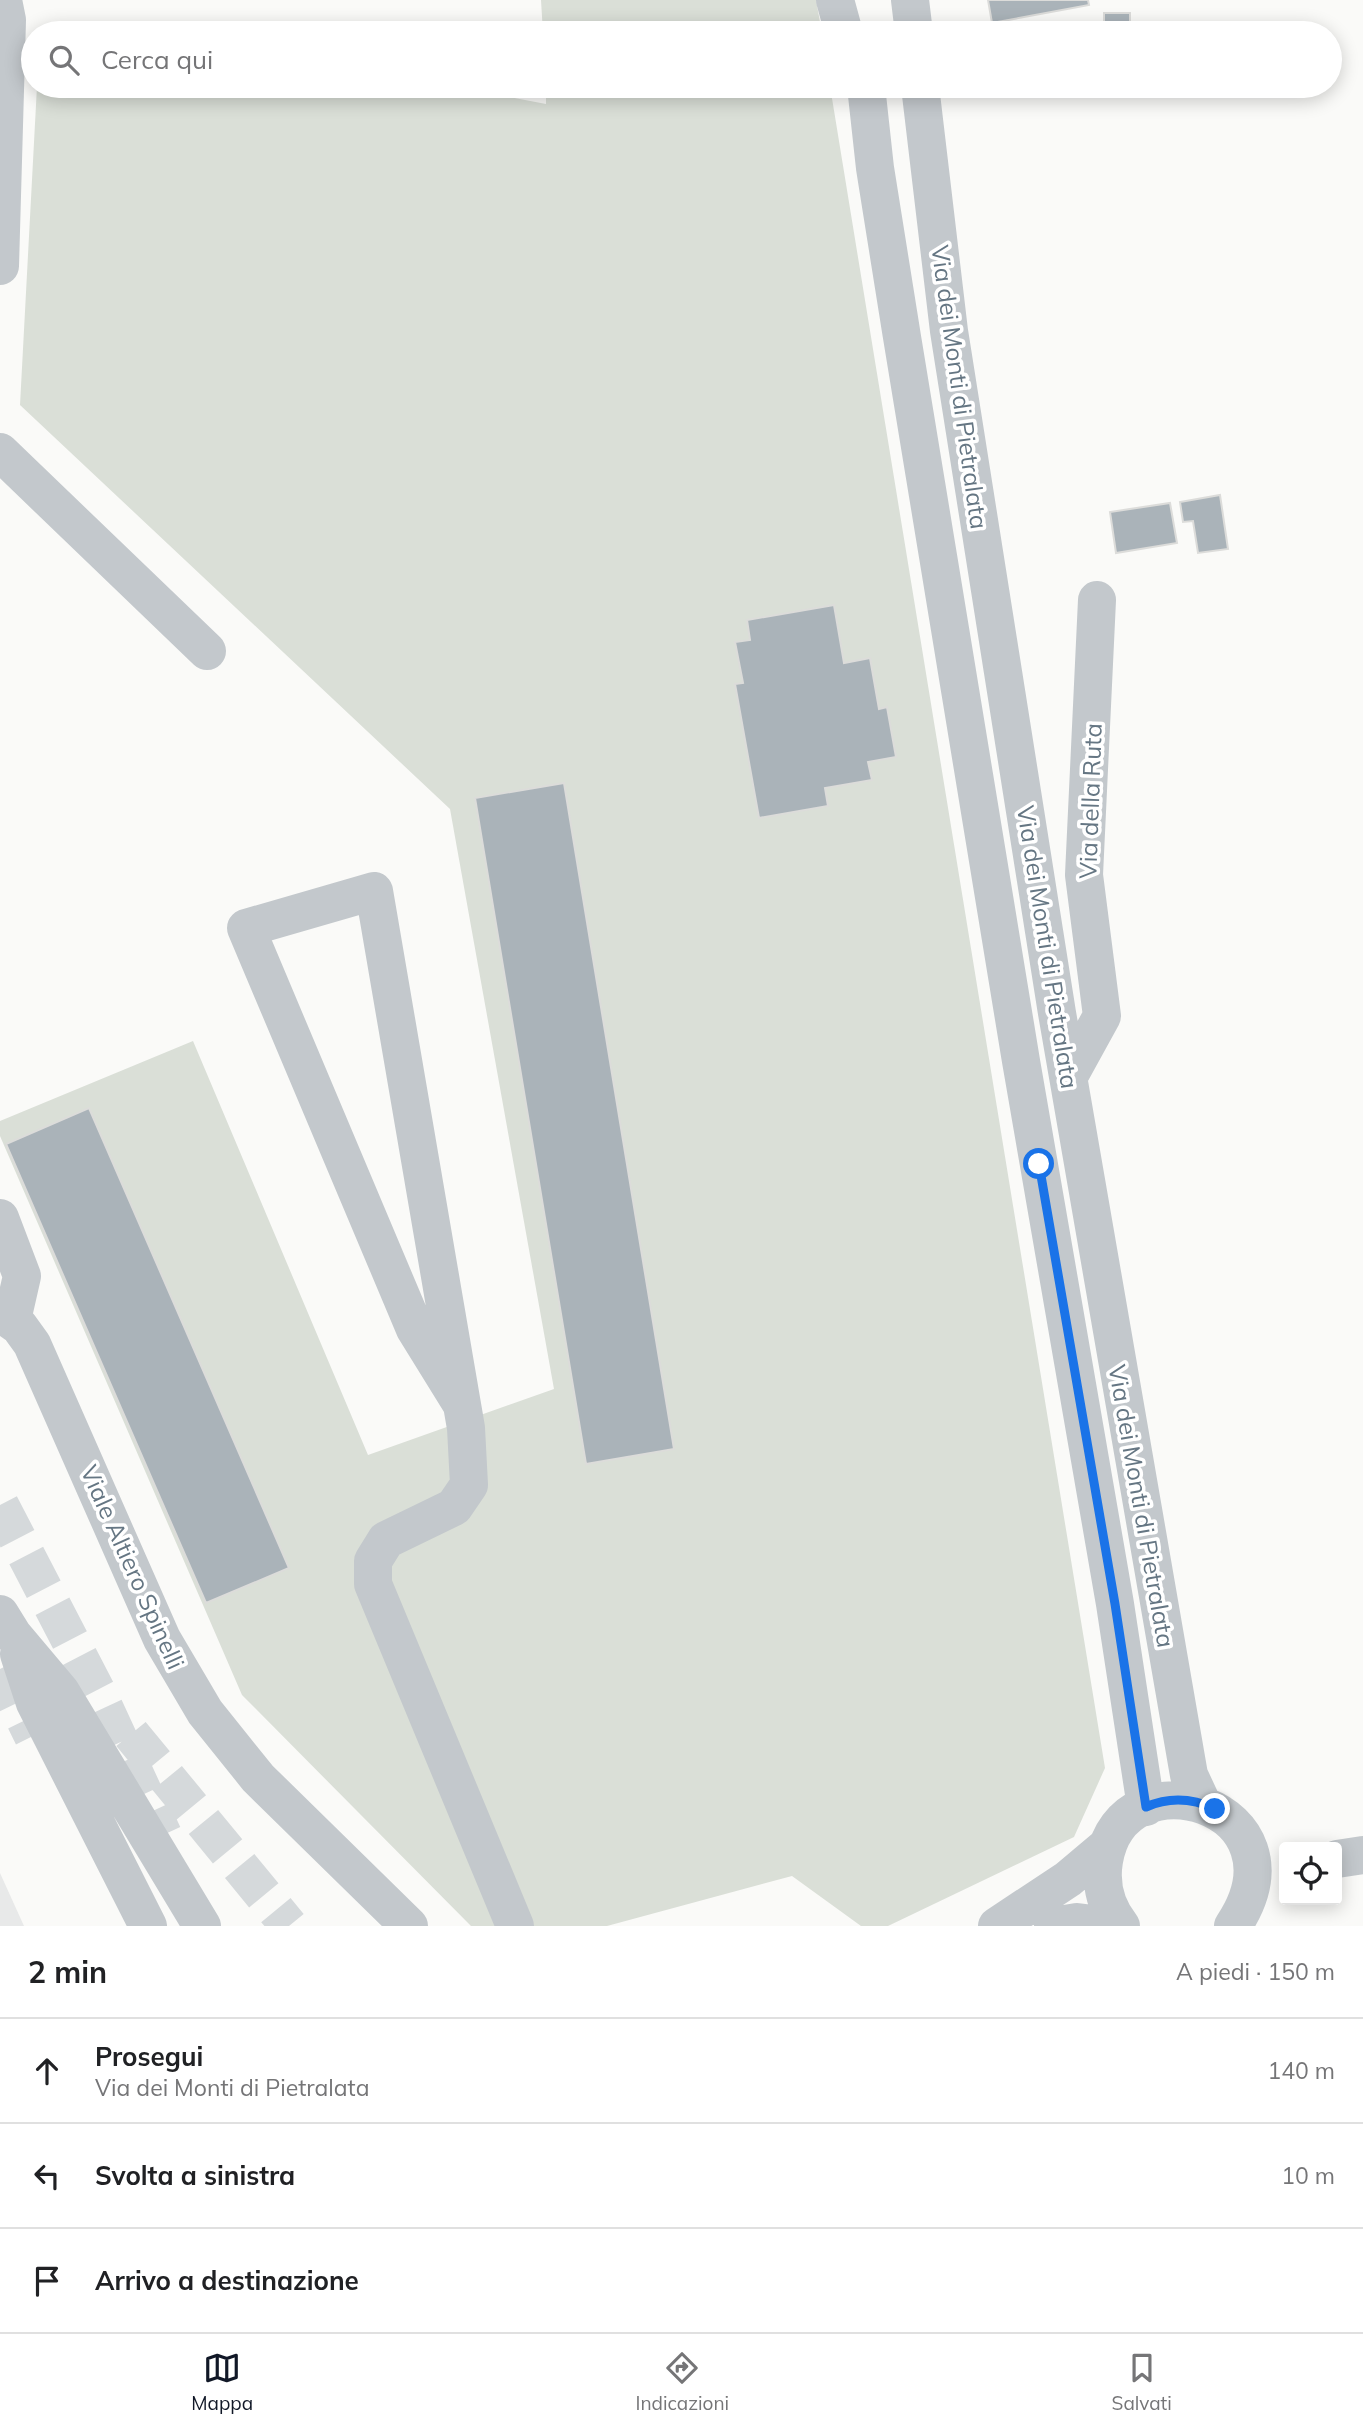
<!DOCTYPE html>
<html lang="it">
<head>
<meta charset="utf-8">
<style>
  :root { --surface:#fff; --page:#f6f6f6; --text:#202124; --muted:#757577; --line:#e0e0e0; --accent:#111827 }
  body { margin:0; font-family:Mulish,sans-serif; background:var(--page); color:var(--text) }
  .controls { position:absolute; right:21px; bottom:21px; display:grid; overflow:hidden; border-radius:7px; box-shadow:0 4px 18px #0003 }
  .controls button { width:63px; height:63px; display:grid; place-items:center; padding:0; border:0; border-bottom:2px solid var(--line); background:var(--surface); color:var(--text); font:35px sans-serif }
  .stop { position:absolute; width:21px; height:21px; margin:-16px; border:5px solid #1a73e8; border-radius:50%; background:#fff }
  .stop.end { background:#1a73e8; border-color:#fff; box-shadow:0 2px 7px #0008 }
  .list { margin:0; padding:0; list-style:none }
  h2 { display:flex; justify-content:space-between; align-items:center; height:91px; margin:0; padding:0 28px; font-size:30px }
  h2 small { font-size:23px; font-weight:400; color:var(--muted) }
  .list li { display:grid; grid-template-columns:46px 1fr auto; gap:21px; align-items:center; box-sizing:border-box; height:105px; padding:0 28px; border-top:2px solid var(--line) }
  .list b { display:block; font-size:26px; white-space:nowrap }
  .list p { margin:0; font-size:23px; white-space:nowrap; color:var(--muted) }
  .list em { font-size:23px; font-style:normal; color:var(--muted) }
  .icon { flex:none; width:38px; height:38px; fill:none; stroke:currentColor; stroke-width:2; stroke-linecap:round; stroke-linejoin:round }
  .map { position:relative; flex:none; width:1363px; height:1926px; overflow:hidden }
  .search { position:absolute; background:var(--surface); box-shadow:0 4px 18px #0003; left:21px; right:21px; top:21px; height:77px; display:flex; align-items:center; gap:18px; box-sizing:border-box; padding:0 24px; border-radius:38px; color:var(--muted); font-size:26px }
  .sheet { height:406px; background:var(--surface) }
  nav { display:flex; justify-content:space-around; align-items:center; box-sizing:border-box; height:98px; border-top:2px solid var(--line); background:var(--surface); font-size:19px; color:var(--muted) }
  nav a { display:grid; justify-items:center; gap:4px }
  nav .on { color:var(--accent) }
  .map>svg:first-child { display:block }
</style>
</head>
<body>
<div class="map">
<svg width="1363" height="1926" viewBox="0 0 1363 1926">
  <rect width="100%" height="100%" fill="#fafaf8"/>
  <path fill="#e8e9e9" d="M0 1873 24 1926H0Z"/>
  <path fill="#dadfd7" d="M541 0H816L822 33H543Z
    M37 86H452L546 104V86H830L1105 1768 1074 1837 888 1926H861L792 1876 607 1926H471L242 1695 0 1136V1121L193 1041 368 1455 554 1389 450 809 20 405Z"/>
  <path fill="#aab3b9" stroke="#dcdcda" stroke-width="2" d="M988 0H1088L1089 5 992 23Z
    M1104 13H1130V33H1104Z
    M1220 495 1228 549 1198 553 1193 521 1183 522 1180 502Z
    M1170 503 1177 543 1116 553 1110 512Z
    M834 605 844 663 870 658 879 709 887 707 896 757 868 762 872 780 825 788 828 806 759 818 735 684 743 683 735 642 750 640 747 620Z
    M564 783 674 1449 586 1464 475 798Z
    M89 1108 289 1568 206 1603 6 1144Z"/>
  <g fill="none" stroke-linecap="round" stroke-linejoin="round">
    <path stroke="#d5d9db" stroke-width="38" stroke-dasharray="38 19" stroke-linecap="butt" d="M0 1505 98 1694 163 1835
      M0 1669 33 1736
      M131 1734 289 1926"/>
    <path stroke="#c3c8cc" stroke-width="38" d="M835 0 844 33
      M910 0 914 33
      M866 86 875 168 902 337 1021 1061 1115 1604 1146 1807
      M920 86 949 331 1057 1013 1189 1775 1202 1803
      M0 266 7 20 3 0
      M0 452 207 651
      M1069 1076 1102 1016 1084 875 1097 600
      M0 1218 22 1276 12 1320
      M0 1313 19 1326 32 1344 162 1639 205 1712 258 1778 409 1926
      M462 1405 415 1329 246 928 374 891 466 1428 469 1485 454 1507 386 1540 373 1561V1584L515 1926
      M0 1614 13 1635 61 1692 202 1926
      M19 1654 35 1703 148 1926
      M1337 1859 1363 1855
      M997 1926 1068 1879 1106 1847
      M1053 1926 1077 1922 1110 1926
      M1121 1926C1106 1907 1100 1885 1104 1861 1122 1748 1313 1806 1233 1926"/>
  </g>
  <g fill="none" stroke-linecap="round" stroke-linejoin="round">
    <path stroke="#1a73e8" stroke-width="9" d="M1039 1164 1115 1604 1146 1807C1169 1797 1192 1798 1215 1809"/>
  </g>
  <g text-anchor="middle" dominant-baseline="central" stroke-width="7" stroke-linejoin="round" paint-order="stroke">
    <g font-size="24" fill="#657683" stroke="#fff">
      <text transform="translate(960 387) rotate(82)">Via dei Monti di Pietralata</text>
      <text transform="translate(1090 801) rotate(-88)">Via della Ruta</text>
      <text transform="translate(1048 947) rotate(81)">Via dei Monti di Pietralata</text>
      <text transform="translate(1142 1506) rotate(80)">Via dei Monti di Pietralata</text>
      <text transform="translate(133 1567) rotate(66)">Viale Altiero Spinelli</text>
    </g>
  </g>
</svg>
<div class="controls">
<button><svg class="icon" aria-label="locate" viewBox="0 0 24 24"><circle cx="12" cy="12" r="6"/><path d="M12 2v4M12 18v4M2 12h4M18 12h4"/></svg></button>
</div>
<div class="stop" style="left:1039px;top:1164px"></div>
<div class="stop end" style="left:1215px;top:1809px"></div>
<div class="search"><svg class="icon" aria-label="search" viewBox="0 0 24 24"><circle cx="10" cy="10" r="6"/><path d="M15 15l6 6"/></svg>Cerca qui</div>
</div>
<section class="sheet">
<h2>2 min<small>A piedi · 150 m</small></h2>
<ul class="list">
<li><svg class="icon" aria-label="ahead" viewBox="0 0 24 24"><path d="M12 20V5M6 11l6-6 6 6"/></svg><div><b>Prosegui</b><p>Via dei Monti di Pietralata</p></div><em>140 m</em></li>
<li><svg class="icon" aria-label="left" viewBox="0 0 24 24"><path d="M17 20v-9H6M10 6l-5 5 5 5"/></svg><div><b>Svolta a sinistra</b></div><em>10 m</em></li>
<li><svg class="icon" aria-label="arrive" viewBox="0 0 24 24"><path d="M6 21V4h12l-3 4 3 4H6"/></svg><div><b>Arrivo a destinazione</b></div></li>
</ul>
</section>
<nav>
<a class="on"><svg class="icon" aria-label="map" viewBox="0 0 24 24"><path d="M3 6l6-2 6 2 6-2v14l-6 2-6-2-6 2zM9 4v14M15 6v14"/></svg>Mappa</a>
<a><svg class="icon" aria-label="directions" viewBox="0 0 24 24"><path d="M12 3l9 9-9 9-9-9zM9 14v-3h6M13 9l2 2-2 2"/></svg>Indicazioni</a>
<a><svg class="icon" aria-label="saved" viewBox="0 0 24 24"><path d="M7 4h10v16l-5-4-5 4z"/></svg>Salvati</a>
</nav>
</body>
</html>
